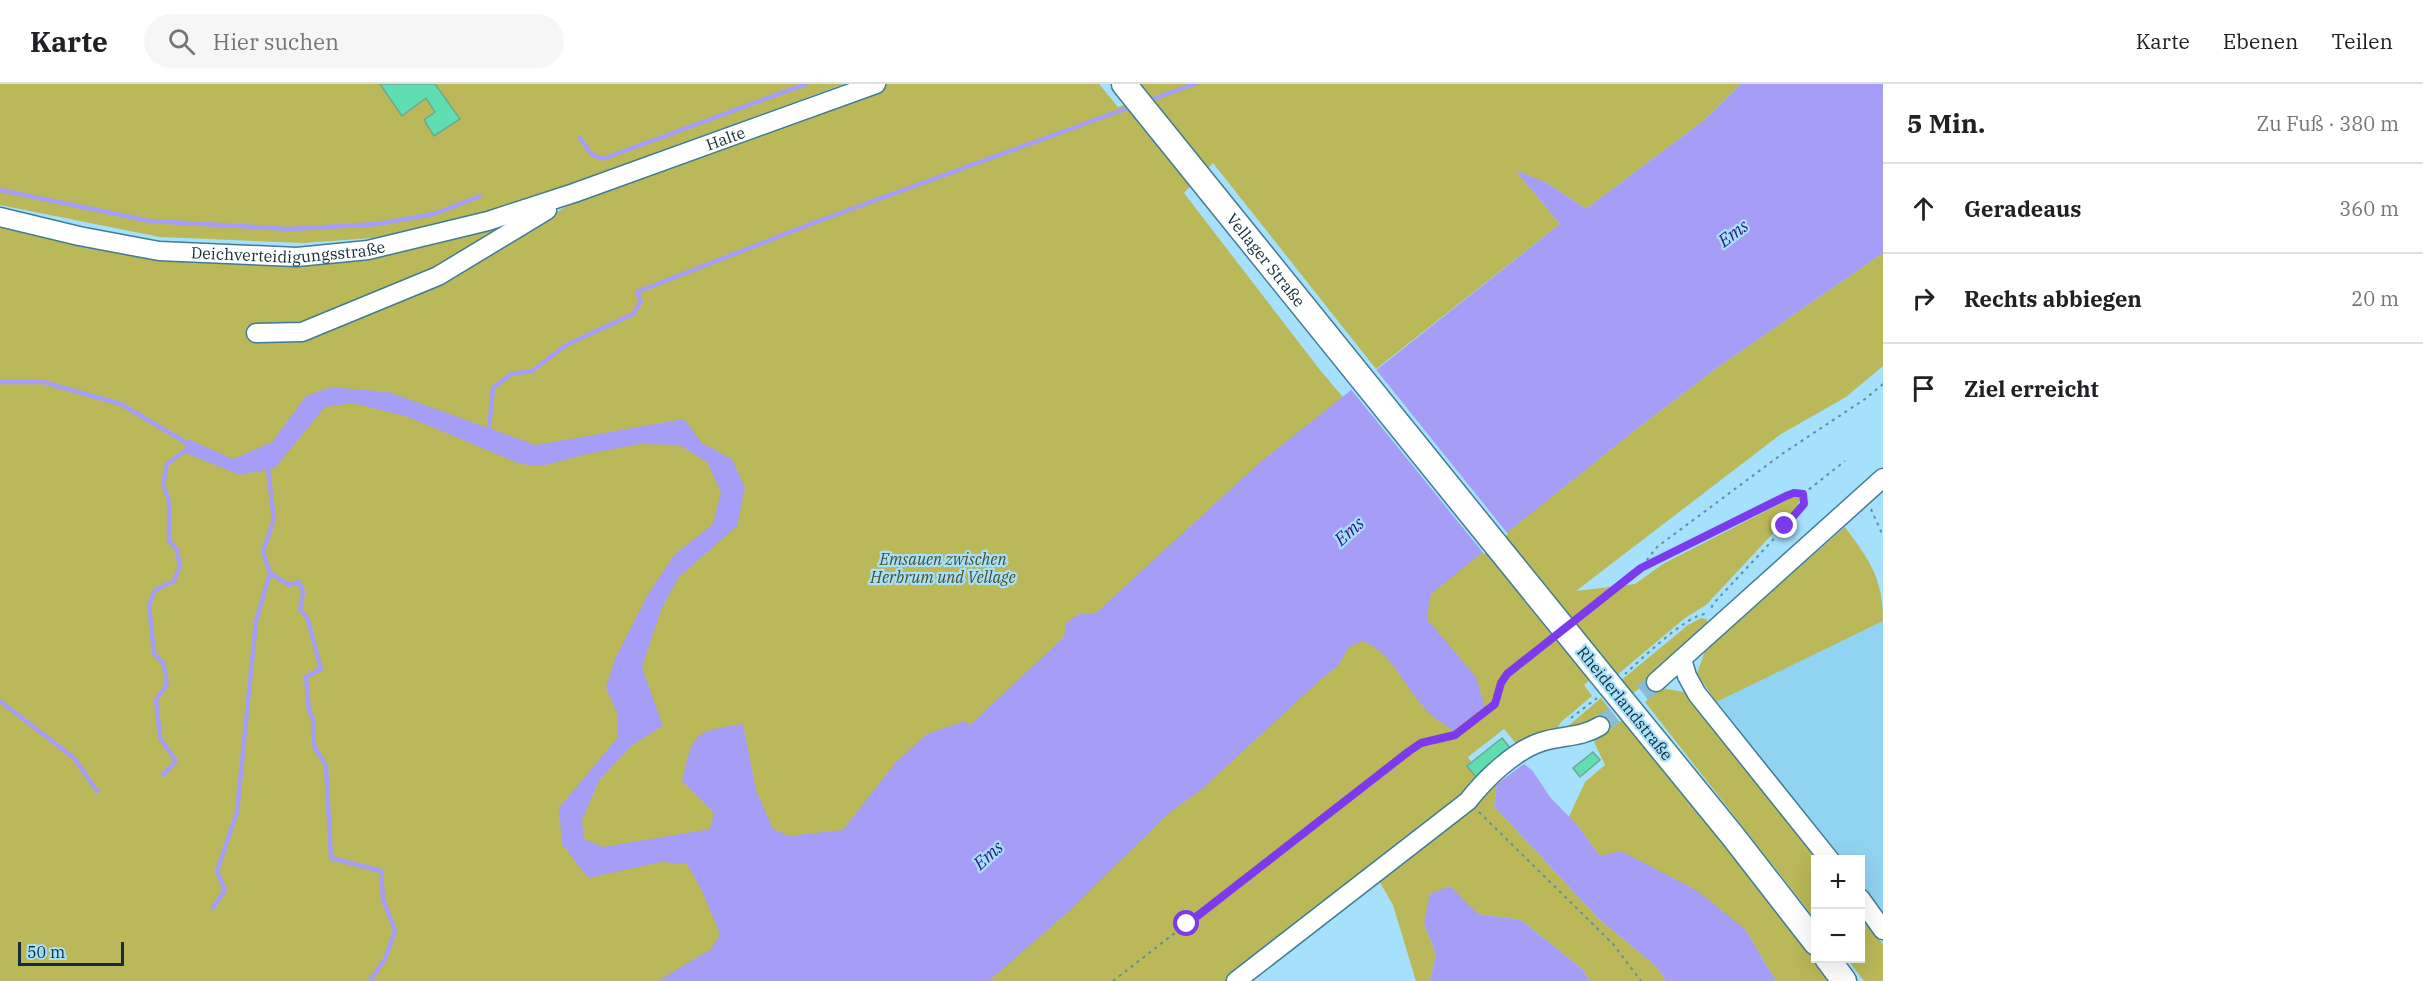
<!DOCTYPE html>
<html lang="de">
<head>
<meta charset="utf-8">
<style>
  :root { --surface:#fff; --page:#f6f6f6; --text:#202124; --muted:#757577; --line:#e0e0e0 }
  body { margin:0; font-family:"IBM Plex Serif",serif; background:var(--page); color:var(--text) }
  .controls { position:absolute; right:18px; bottom:18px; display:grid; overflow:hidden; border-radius:0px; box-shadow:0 6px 24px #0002 }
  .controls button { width:54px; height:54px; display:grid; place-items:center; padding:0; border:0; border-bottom:2px solid var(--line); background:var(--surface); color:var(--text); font:30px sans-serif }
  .scale { position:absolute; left:18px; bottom:15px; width:106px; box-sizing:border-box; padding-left:6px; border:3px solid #152d38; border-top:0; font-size:16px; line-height:21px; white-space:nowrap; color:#152d38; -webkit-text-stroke:4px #a5e1fc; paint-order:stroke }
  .stop { position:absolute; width:18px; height:18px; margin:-14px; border:4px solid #7c3aed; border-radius:50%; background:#fff }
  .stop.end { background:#7c3aed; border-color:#fff; box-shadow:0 2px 6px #0008 }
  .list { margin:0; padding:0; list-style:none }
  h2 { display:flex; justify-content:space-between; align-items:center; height:78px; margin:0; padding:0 24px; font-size:26px }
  h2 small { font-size:20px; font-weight:400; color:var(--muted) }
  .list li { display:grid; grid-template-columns:39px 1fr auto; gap:18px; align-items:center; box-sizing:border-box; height:90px; padding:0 24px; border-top:2px solid var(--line) }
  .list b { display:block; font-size:22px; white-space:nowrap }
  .list em { font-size:20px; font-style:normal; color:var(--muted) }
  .icon { flex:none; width:33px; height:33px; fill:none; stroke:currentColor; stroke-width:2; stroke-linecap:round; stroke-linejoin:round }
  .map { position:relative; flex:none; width:1883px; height:897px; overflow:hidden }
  header { display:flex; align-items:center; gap:36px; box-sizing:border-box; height:84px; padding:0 30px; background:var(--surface); border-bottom:2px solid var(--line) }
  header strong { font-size:28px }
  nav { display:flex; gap:33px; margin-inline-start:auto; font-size:21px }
  .search { width:420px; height:54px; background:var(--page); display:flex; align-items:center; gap:15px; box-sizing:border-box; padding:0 21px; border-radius:33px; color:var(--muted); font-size:22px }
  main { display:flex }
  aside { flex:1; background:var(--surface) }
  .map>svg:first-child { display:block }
</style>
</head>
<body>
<header>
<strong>Karte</strong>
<div class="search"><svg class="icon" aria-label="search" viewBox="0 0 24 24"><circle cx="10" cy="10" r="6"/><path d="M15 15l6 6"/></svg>Hier suchen</div>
<nav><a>Karte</a><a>Ebenen</a><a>Teilen</a></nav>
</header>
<main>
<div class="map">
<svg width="1883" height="897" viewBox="0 0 1883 897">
  <rect width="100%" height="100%" fill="#a5e1fc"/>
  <path fill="#90d4f1" d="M1883 537V861L1861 827 1860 776 1820 775 1701 625Z"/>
  <path fill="#bab858" d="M0 0H844L597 91 546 113 399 152 303 159 160 153 0 121Z
    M884 0H1099L1118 23 1150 12 1141 0H1741L1707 34 1586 125 1547 99 1516 87 1560 140 1376 285 1213 79 1184 109 1320 286 1477 472 1634 347 1718 283 1883 169V282L1846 313 1781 350 1576 507 1635 500 1663 480 1791 414H1800L1797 424 1706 521 1685 534 1617 591 1608 581 1584 601 1592 612 1561 638 1554 650 1518 662 1504 645 1468 673 1483 697 1497 700 1494 722 1599 835 1657 883 1666 897H1591L1581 884 1521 836 1478 830 1424 839 1436 871 1430 897H1416L1393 821 1375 790 1236 897H0V137L289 176 561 117 483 174 596 104Z
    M1845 443C1870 477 1883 494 1883 537L1716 618 1697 589 1705 567Z
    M1701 534 1706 535C1710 542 1708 545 1704 551L1630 612 1619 598 1688 541Z
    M1661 604 1690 609 1820 775 1816 776 1815 835 1645 618Z
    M1601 614 1611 627 1587 647 1565 646 1567 643Z
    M1625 634 1834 897H1776L1745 845 1600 772 1578 742 1568 735 1585 698 1605 681 1594 658Z
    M1861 827 1883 861V897H1864L1847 875 1860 874Z"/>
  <path fill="#a69df6" d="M1741 0H1883V169L1718 283 1634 347 1432 509C1428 516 1429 526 1427 535L1476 593 1485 622 1453 647C1446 640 1437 637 1430 630 1406 607 1394 570 1363 557L1349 563 1338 582 1320 596 1201 706 1170 728 1069 827 989 897H658L711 865 720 850 702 807 687 780 661 778 588 794 562 760 559 724 618 653V631L606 604 614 577 647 512 674 471 713 440 721 408 707 378 679 361 640 360 587 370 542 382 520 380 408 333 353 319 325 323 275 384 240 391 183 368 188 355 233 375 272 358 306 312 331 303 389 308 536 361 684 335 702 359 732 375 745 404 737 442 679 493 661 526 642 583 663 642 631 662 599 697 582 736 584 755 603 763 710 745 714 729 682 697C694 647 693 648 743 640L756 706 773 745 789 752 843 746 896 678 927 650 964 637 970 641 1064 553 1066 539 1079 530 1096 529 1258 380 1560 140 1515 86 1547 99 1586 125 1707 34Z
    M1524 680 1532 686 1550 713 1578 742 1600 772 1621 767 1696 806 1745 845 1776 897H1666L1657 883 1599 835 1494 722 1497 700Z
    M1450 802 1478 830 1521 836 1581 884 1591 897H1430L1436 871 1424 839 1430 810Z"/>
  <path fill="#a5e1fc" d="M1374 283 1508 450 1484 470 1349 303Z"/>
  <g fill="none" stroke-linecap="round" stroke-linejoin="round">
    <path stroke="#a69df6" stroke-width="4.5" d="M1147 17 1195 0
      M580 54C587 64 592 75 605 74L806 0
      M0 106 150 137 290 145 377 140 434 130 480 112
      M0 298H43L121 320 190 361
      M489 345 493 304 511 290 532 287 566 261 633 230 641 218 637 208 816 138 1133 22
      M270 489 289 501 299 498 303 508 300 526 307 533 321 585 306 593 309 627 313 635 314 662 326 682 331 774 381 787 383 815 395 847 385 875 370 897
      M0 617 74 674 97 707
      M163 691 176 677 160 654 156 616 167 600 164 581 154 569 149 521 155 506 174 497 180 482 177 466 169 456V417L163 400 167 380 183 368
      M213 824 225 806 217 787 237 728 256 537 270 489 263 468 274 435 268 385"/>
  </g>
  <path fill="#61ddb2" stroke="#6da891" stroke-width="1.5" d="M380 0H435L460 35 434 52 424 36 435 28 426 14 402 32Z
    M1502 654 1515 670 1480 698 1467 682Z
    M1593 668 1600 676 1580 693 1573 684Z"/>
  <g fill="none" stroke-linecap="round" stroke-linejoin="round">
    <path stroke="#88bdd5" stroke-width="18" stroke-dasharray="18 9" stroke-linecap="butt" d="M1600 642 1656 598"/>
    <defs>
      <g id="minor">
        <path id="s1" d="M0 133 79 152 159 167 297 173 368 166 488 137 574 109 876 0"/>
        <path d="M256 249 302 248 438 192 547 126"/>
        <path d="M1682 575 1687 592 1697 610 1830 776"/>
        <path d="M1656 598 1883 394"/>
        <path d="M1860 814 1883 846"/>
        <path d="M1236 897 1468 717C1485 695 1514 667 1541 658 1562 651 1581 654 1600 642"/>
      </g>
      <g id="major">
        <path id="s2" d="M1124 0 1497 462"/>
        <path d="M1608 599 1732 751 1816 859"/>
        <path d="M1827 874 1844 897"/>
      </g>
    </defs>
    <use href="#minor" stroke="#427b94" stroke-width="21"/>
    <use href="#major" stroke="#427b94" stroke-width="27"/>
    <path stroke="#628da0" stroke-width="2" stroke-dasharray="3 4.5" stroke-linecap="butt" d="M1803 410 1845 377
      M1871 425 1883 452
      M1642 482 1657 463 1782 370 1865 315 1883 300
      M1579 533 1641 484 1786 412 1794 409 1803 410 1804 421 1800 427 1713 520 1710 527
      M1625 590C1642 575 1686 531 1706 530
      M1571 634 1597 614
      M1479 728 1613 860 1641 897
      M1113 897 1408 668 1421 659 1455 651 1495 620 1501 599 1507 590 1549 557"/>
    <use href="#minor" stroke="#fff" stroke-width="18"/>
    <use href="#major" stroke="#fff" stroke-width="24"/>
    <defs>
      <path id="major-bridge" d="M1497 462 1608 599"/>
    </defs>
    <use href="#major-bridge" stroke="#427b94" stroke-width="27" stroke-linecap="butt"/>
    <use href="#major-bridge" stroke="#fff" stroke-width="24"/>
  </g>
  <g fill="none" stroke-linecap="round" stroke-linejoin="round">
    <path stroke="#7c3aed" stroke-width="8" d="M1187 840 1408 668 1421 659 1455 651 1495 620 1501 599 1507 590 1641 484 1786 412 1794 409 1803 410 1804 420 1785 442"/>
  </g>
  <g text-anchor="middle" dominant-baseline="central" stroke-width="4.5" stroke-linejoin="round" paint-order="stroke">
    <g font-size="16" fill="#152d38" stroke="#a5e1fc">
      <text stroke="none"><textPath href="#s1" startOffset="747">Halte</textPath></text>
      <text stroke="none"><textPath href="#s1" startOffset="292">Deichverteidigungsstraße</textPath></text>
      <text stroke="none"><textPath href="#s2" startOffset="226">Vellager Straße</textPath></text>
      <text transform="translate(1625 619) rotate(51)">Rheiderlandstraße</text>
    </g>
    <g font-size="16" font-style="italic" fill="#4e4d22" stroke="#a5e1fc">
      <text x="943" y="475">Emsauen zwischen<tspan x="943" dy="18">Herbrum und Vellage</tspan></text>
    </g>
    <g font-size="18" font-style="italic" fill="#34157c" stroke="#a5e1fc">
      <text transform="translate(1733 149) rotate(-37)">Ems</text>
      <text transform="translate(1349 447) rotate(-42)">Ems</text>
      <text transform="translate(988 771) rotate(-42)">Ems</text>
    </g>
  </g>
</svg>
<div class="controls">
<button>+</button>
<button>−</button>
</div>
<div class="scale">50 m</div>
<div class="stop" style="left:1187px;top:840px"></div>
<div class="stop end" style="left:1785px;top:442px"></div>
</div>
<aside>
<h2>5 Min.<small>Zu Fuß · 380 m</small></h2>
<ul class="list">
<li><svg class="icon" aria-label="ahead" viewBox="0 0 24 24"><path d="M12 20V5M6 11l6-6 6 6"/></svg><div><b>Geradeaus</b></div><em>360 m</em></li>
<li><svg class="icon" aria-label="right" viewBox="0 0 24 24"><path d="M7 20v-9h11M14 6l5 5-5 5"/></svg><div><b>Rechts abbiegen</b></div><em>20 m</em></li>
<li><svg class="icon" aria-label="arrive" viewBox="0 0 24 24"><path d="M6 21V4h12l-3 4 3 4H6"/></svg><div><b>Ziel erreicht</b></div></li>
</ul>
</aside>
</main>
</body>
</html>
